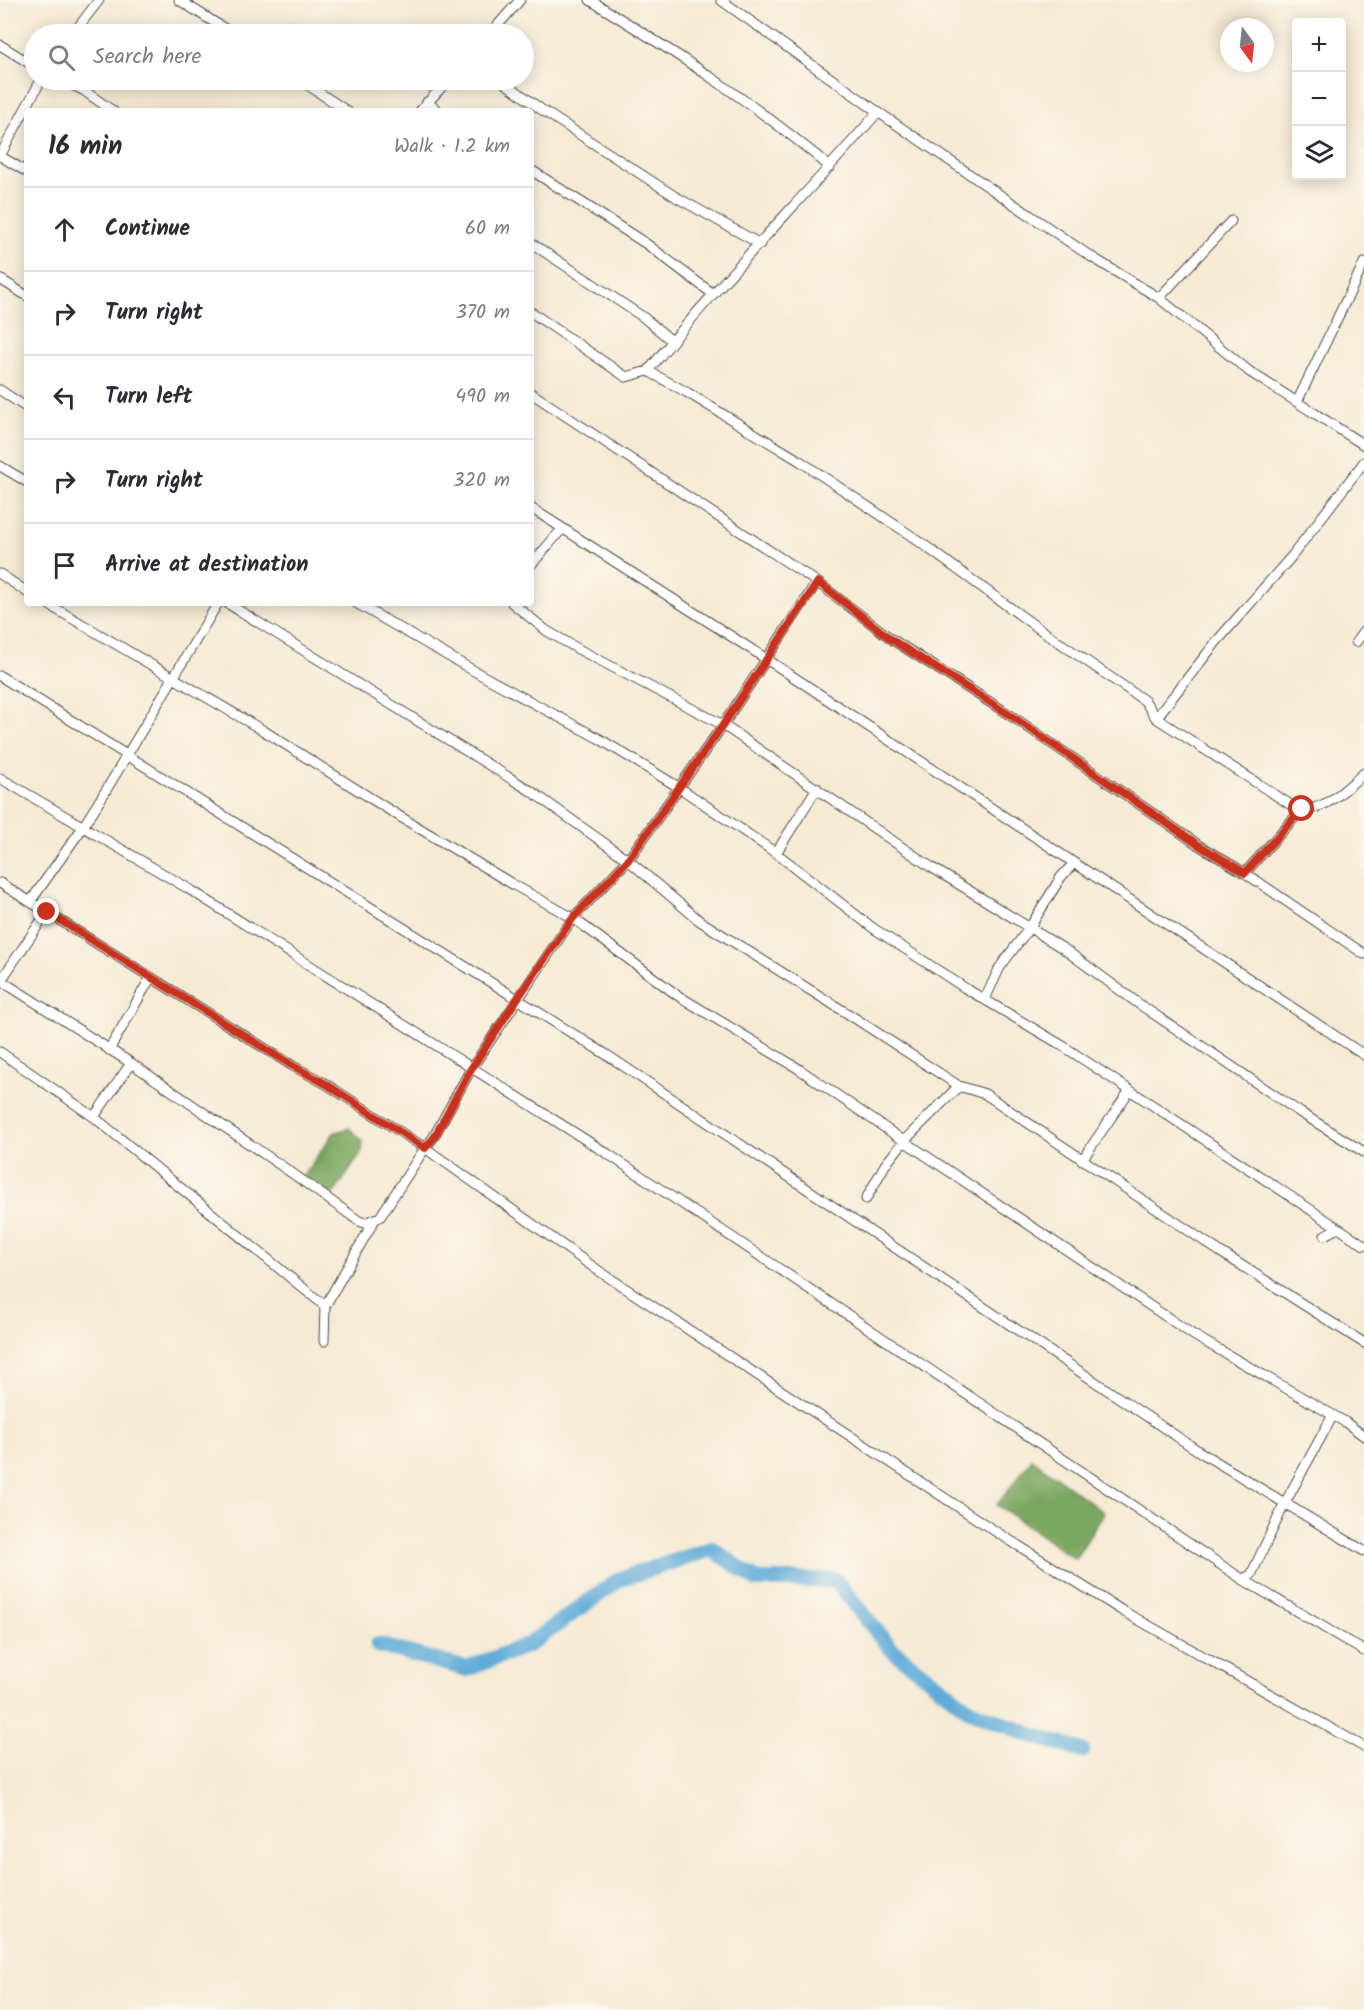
<!DOCTYPE html>
<html lang="en">
<head>
<meta charset="utf-8">
<style>
  :root { --surface:#fff; --page:#f7f7f7; --text:#2b2b33; --muted:#7c7c81; --line:#e1e1e2 }
  body { margin:0; font-family:Kalam,sans-serif; background:var(--page); color:var(--text) }
  .controls { position:absolute; right:18px; top:18px; display:grid; overflow:hidden; border-radius:6px; box-shadow:0 3px 15px #0003 }
  .controls button { width:54px; height:54px; display:grid; place-items:center; padding:0; border:0; border-bottom:2px solid var(--line); background:var(--surface); color:var(--text); font:30px sans-serif }
  .compass { position:absolute; left:1220px; top:18px; width:54px; height:54px; border-radius:50%; background:var(--surface); box-shadow:0 3px 15px #0003; rotate:165deg }
  .stop { position:absolute; width:18px; height:18px; margin:-14px; border:4px solid #c8321e; border-radius:50%; background:#fff }
  .stop.end { background:#c8321e; border-color:#fff; box-shadow:0 2px 6px #0008 }
  .list { margin:0; padding:0; list-style:none }
  h2 { display:flex; justify-content:space-between; align-items:center; height:78px; margin:0; padding:0 24px; font-size:26px }
  h2 small { font-size:20px; font-weight:400; color:var(--muted) }
  .list li { display:grid; grid-template-columns:39px 1fr auto; gap:18px; align-items:center; box-sizing:border-box; height:84px; padding:0 24px; border-top:2px solid var(--line) }
  .list b { display:block; font-size:22px; white-space:nowrap }
  .list em { font-size:20px; font-style:normal; color:var(--muted) }
  .icon { flex:none; width:33px; height:33px; fill:none; stroke:currentColor; stroke-width:2; stroke-linecap:round; stroke-linejoin:round }
  .map { position:relative; flex:none; width:1364px; height:2010px; overflow:hidden }
  .search { position:absolute; background:var(--surface); box-shadow:0 3px 15px #0003; left:24px; top:24px; width:510px; height:66px; display:flex; align-items:center; gap:15px; box-sizing:border-box; padding:0 21px; border-radius:33px; color:var(--muted); font-size:22px }
  .panel { position:absolute; background:var(--surface); box-shadow:0 3px 15px #0003; left:24px; top:108px; width:510px; height:498px; border-radius:6px }
  .map>svg:first-child { display:block }
</style>
</head>
<body>
<div class="map">
<svg width="1364" height="2010" viewBox="0 0 1364 2010">
  <rect width="100%" height="100%" fill="#fbf7ec"/>
  <filter id="ink" filterUnits="userSpaceOnUse"><feTurbulence type="fractalNoise" baseFrequency=".0167" numOctaves="2"/><feDisplacementMap in="SourceGraphic" scale="12" xChannelSelector="R" yChannelSelector="G"/><feConvolveMatrix kernelMatrix="1 2 1 2 8 2 1 2 1" color-interpolation-filters="sRGB"/></filter>
  <filter id="wash" filterUnits="userSpaceOnUse"><feTurbulence type="fractalNoise" baseFrequency=".008" numOctaves="4" result="noise"/><feDisplacementMap in="SourceGraphic" scale="24" xChannelSelector="R" yChannelSelector="G"/><feGaussianBlur stdDeviation="1.35" result="paint"/><feColorMatrix in="noise" values="0 0 0 0 0 0 0 0 0 0 0 0 0 0 0 0 0 1.4 0 .05"/><feComposite in="paint" operator="in"/></filter>
  <g filter="url(#wash)">
    <rect width="100%" height="100%" fill="#f5ead3"/>
    <path fill="#7ca760" stroke="#546946" stroke-width="1.5" d="M349 1128 362 1140V1152L334 1193 326 1194 303 1176 334 1133Z
      M1032 1459 1104 1513 1075 1559 997 1505Z"/>
    <g fill="none" stroke-linecap="round" stroke-linejoin="round">
      <path stroke="#5fabd8" stroke-width="16" d="M378 1645 467 1669 530 1644 620 1579 712 1549 757 1580H835L891 1649 970 1710 1026 1733 1082 1751"/>
    </g>
  </g>
  <g filter="url(#ink)">
    <g fill="none" stroke-linecap="round" stroke-linejoin="round">
      <defs>
        <path id="street" d="M179 0 233 34
          M590 0C673 51 756 104 830 167
          M721 0 878 112 1090 256 1159 298 1250 372 1364 445
          M73 34 99 0
          M490 34 520 0
          M0 45 34 66
          M61 80 83 90 113 111
          M300 80 347 111
          M501 80 542 110 676 197 760 244
          M427 102 438 111
          M420 111 448 80
          M531 170 648 245 713 294
          M27 172 0 156 41 80
          M531 243 643 317 672 341
          M0 279 27 296
          M1159 298 1231 221
          M531 312 626 377 648 371 688 393 800 461 913 537 1031 623 1145 701 1156 718 1294 807C1322 816 1344 790 1364 773
          M648 371C720 281 802 200 878 112
          M0 390 27 408
          M531 393 817 582 893 640 1016 719 1200 846 1245 873 1364 954
          M1297 402 1364 263
          M0 466 27 482
          M531 508 765 658 1364 1055
          M531 565 562 529
          M0 574 27 592
          M46 603 264 731 399 816 514 885 573 918 677 995 799 1069 904 1141 1195 1336 1345 1422 1364 1436
          M227 603 531 791 628 860 700 921 850 1015 959 1086 985 1094 1222 1253 1364 1343
          M356 603 483 676 598 738 680 788 776 853 873 928 965 988 1063 1046 1364 1245
          M512 603 547 631 580 650 723 725 931 867 1064 949 1139 1004 1301 1113 1364 1152
          M1356 642 1364 631
          M0 676 607 1055 1200 1452 1364 1551
          M1156 718 1217 641 1292 556 1364 462
          M0 778 189 889 608 1154 1242 1579 1364 1651
          M776 853 817 788
          M1245 873 1302 809
          M0 883 293 1066 326 1084 425 1148 433 1138 471 1069 573 918 628 860 723 725 817 582
          M30 902 83 827 105 792 218 603
          M0 980 131 1063 289 1171 359 1221 365 1223 380 1217 425 1148 599 1271 995 1531 1121 1610 1364 1747
          M0 982 47 912
          M985 999 1000 967 1030 927 1061 877 1074 863
          M109 1050 151 977
          M0 1052 94 1117 131 1063
          M94 1117 325 1306
          M1082 1160 1130 1090
          M866 1199 885 1165 904 1141 959 1086
          M1325 1235 1338 1228
          M324 1341 325 1306 374 1221
          M1242 1579 1251 1575 1285 1503 1333 1415"/>
      </defs>
      <use href="#street" stroke="#494844" stroke-width="11"/>
      <use href="#street" stroke="#fff" stroke-width="9"/>
    </g>
  </g>
  <g fill="none" stroke-linecap="round" stroke-linejoin="round" filter="url(#ink)">
    <path stroke="#c8321e" stroke-width="8" d="M47 912 293 1066 326 1084 425 1148 434 1138 471 1069 517 999 573 918 628 860 723 725 818 582 892 640 1016 719 1200 846 1245 873 1302 809"/>
  </g>
</svg>
<div class="controls">
<button>+</button>
<button>−</button>
<button><svg class="icon" aria-label="layers" viewBox="0 0 24 24"><path d="M12 4l9 5-9 5-9-5zM3 14l9 5 9-5"/></svg></button>
</div>
<svg class="compass" viewBox="-18 -18 36 36"><path d="M0-13l5 13h-10z" fill="#e53935"/><path d="M0 13l5-13h-10z" fill="#7c7c81"/></svg>
<div class="stop" style="left:1302px;top:809px"></div>
<div class="stop end" style="left:47px;top:912px"></div>
<div class="search"><svg class="icon" aria-label="search" viewBox="0 0 24 24"><circle cx="10" cy="10" r="6"/><path d="M15 15l6 6"/></svg>Search here</div>
<section class="panel">
<h2>16 min<small>Walk · 1.2 km</small></h2>
<ul class="list">
<li><svg class="icon" aria-label="ahead" viewBox="0 0 24 24"><path d="M12 20V5M6 11l6-6 6 6"/></svg><div><b>Continue</b></div><em>60 m</em></li>
<li><svg class="icon" aria-label="right" viewBox="0 0 24 24"><path d="M7 20v-9h11M14 6l5 5-5 5"/></svg><div><b>Turn right</b></div><em>370 m</em></li>
<li><svg class="icon" aria-label="left" viewBox="0 0 24 24"><path d="M17 20v-9H6M10 6l-5 5 5 5"/></svg><div><b>Turn left</b></div><em>490 m</em></li>
<li><svg class="icon" aria-label="right" viewBox="0 0 24 24"><path d="M7 20v-9h11M14 6l5 5-5 5"/></svg><div><b>Turn right</b></div><em>320 m</em></li>
<li><svg class="icon" aria-label="arrive" viewBox="0 0 24 24"><path d="M6 21V4h12l-3 4 3 4H6"/></svg><div><b>Arrive at destination</b></div></li>
</ul>
</section>
</div>
</body>
</html>
